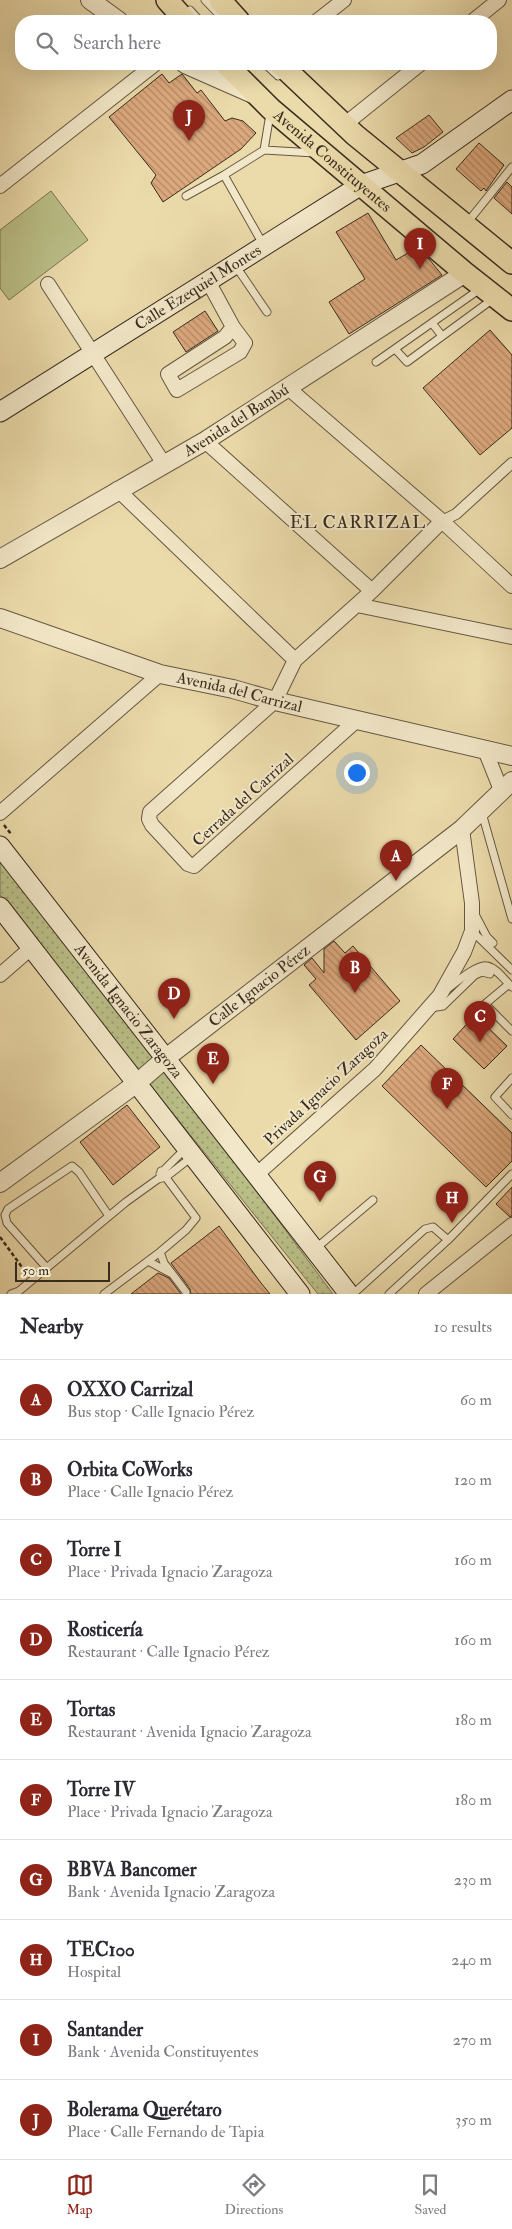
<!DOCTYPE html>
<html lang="en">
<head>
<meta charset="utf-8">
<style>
  :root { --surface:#fff; --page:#f7f7f7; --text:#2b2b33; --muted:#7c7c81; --line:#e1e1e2; --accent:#8f2418 }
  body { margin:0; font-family:"IM FELL Double Pica",serif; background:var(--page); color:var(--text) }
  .scale { position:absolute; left:15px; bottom:12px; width:95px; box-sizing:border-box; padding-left:5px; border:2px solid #382c1f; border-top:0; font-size:14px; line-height:18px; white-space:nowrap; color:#382c1f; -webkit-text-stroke:4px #f2e7c8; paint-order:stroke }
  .you { position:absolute; left:356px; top:772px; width:18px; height:18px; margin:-12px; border:4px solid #fff; border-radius:50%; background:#1a73e8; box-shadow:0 0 0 8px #1a73e833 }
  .badge { display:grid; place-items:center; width:32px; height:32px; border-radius:50%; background:var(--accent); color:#fff; font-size:16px; font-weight:700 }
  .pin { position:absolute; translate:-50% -41px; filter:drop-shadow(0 1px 2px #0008) }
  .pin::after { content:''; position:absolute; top:26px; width:18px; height:15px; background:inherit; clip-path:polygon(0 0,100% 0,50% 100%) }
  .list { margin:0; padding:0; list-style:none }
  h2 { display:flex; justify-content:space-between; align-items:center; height:65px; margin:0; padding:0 20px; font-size:21px }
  h2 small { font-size:16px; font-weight:400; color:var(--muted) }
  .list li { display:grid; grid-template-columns:32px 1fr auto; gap:15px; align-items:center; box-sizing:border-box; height:80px; padding:0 20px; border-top:1px solid var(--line) }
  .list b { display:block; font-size:19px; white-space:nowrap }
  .list p { margin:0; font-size:16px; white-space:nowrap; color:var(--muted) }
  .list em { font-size:16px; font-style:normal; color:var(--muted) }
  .icon { flex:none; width:28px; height:28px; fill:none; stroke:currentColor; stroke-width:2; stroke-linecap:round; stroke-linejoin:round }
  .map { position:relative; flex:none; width:512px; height:1294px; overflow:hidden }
  .search { position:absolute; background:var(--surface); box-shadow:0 5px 20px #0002; left:15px; right:15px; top:15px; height:55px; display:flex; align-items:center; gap:12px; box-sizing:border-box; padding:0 18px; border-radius:20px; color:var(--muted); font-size:19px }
  .sheet { height:865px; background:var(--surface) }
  nav { display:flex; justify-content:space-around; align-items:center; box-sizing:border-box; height:70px; border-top:1px solid var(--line); background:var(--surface); font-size:14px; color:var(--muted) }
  nav a { display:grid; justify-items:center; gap:2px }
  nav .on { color:var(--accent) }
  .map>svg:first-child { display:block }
</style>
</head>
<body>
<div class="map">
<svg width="512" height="1294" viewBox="0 0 512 1294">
  <defs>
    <pattern id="park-dots" width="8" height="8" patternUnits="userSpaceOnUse" patternTransform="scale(1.25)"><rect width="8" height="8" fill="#babe87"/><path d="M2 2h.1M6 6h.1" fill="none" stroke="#989b6e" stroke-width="1.8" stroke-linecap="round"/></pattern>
    <pattern id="building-back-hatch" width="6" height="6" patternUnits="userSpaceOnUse" patternTransform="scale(1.25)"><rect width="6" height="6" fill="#dca87d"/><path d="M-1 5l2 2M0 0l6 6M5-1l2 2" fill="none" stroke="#b38966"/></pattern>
  </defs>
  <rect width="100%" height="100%" fill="#ebdaaa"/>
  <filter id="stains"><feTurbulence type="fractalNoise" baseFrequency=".004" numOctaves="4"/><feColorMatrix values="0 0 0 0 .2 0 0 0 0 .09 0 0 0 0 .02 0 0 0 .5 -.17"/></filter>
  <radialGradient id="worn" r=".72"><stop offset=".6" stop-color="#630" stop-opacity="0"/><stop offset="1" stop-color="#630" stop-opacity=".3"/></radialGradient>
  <path fill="url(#park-dots)" stroke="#797553" d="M0 855 170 1075 333 1294H318L82 1000 0 895Z"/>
  <path fill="#babe87" stroke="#797553" d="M51 191 88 240 9 300 0 288V230Z"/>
  <path fill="url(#building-back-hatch)" stroke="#382c1f" d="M162 74 169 83 182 74 197 93 201 90 225 121 232 118 243 121 256 133 241 149 163 202 151 183 156 175 109 117Z
    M429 115 443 132 424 147 412 153 396 138Z
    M479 143 504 165 486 191 484 188 481 191 456 169Z
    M507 182 512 187V214L494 198Z
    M368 213 396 260 413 250 429 259 442 275 349 334 329 302 365 279 336 232Z
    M205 311 218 331 186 352 173 332Z
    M490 330 512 355V428L480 455 423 388Z
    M334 941 345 953 353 946 400 1001 356 1040 309 985 316 979 304 965 312 958 324 973V949Z
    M475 1015 507 1046 484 1069 453 1039Z
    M421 1045 512 1133V1161L486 1187 382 1086Z
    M127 1105 160 1147 113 1185 80 1142Z
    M512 1187V1216L510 1217 496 1204Z
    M219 1226 261 1283 270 1294H191L190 1289 171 1263Z
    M158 1273 169 1278 181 1294H131Z"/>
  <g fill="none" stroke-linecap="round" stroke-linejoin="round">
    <defs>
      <path id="service" d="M205 0 225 21
        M190 10 200 21
        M265 64 278 76
        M402 64 409 73
        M264 150 270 114
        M186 196 224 175
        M467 223 512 167
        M264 246 224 175 264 150 315 153
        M235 265 267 312
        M432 323 442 336
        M395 349 407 362 493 299
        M376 362 480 289
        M482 813 512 919
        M476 916 487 937 493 943
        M472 931 512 970
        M512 987 509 984 485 1004 512 1031
        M446 990C454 984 478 963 487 966 496 968 503 978 509 984
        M430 1008 443 1006 475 975 482 972 490 974
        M512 1078 495 1097 512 1115
        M160 1174 186 1148
        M448 1240 512 1174
        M315 1249 373 1200
        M160 1252 164 1263 186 1292
        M148 1261 172 1274
        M46 1267 7 1223 5 1215 8 1209 72 1166 79 1172 109 1216
        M11 1294 19 1291 126 1202 158 1179 166 1177 193 1156
        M104 1294 160 1252 186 1230 196 1218 161 1171
        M353 1294 425 1229 433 1227 448 1240 389 1294"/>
      <path id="pedestrian" d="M442 521 456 514 512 463"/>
      <path id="minor" d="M317 21 344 0
        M473 21 499 0
        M344 125 420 64
        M0 186 155 64
        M208 281 233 327 245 343 240 352 177 390 168 374 225 337 233 327
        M48 284 164 464
        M287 387 442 521 512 586
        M205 441 372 591
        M117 489 295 660
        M357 605 512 637
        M358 719 194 866 188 864 152 825 149 819 150 812 275 701 295 660 372 591 442 521
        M485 750 501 790
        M0 813 160 674
        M0 975 31 948
        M256 1175 375 1069 440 995 464 952 472 931V903L462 829
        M426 1294 512 1225"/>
      <g id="tertiary">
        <path d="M90 0 119 21"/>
        <path d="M185 64 253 94"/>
        <path id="s1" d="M0 559 205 441 465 273"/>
        <path id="s2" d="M0 618 160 674 233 689 275 701 512 756"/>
        <path id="s3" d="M0 1183 137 1083 166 1058 462 829 512 781"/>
      </g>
      <g id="secondary">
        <path id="s4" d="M0 412 361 185 422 164 512 100"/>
        <path id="s5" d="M0 846 349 1294"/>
        <path d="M0 907 300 1294"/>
      </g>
      <g id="primary">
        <path d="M167 0 186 21"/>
        <path d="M220 0 239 21"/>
        <path id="s6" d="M226 64 271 109 465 273 512 310"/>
        <path d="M280 64 355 135 512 263"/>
      </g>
    </defs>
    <use href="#service" stroke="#655842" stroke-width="9"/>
    <use href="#pedestrian" stroke="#655842" stroke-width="12"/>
    <use href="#minor" stroke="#655842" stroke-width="16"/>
    <use href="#tertiary" stroke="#655842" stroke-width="20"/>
    <use href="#secondary" stroke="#382c1f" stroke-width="21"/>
    <use href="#primary" stroke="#382c1f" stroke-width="24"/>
    <path stroke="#382c1f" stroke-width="2.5" stroke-dasharray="4 2.5" stroke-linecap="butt" d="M4 825 11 834
      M0 1237 27 1274"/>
    <use href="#service" stroke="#f2e7c8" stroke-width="7"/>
    <use href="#pedestrian" stroke="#f2e7c8" stroke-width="10"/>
    <use href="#minor" stroke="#f2e7c8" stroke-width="14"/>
    <use href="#tertiary" stroke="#f2e7c8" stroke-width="18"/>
    <use href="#secondary" stroke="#f2e7c8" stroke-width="19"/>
    <use href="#primary" stroke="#ebdaaa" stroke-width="21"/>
  </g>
  <g text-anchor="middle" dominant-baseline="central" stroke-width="4" stroke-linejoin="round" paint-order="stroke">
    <g font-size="16" fill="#382c1f" stroke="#f2e7c8">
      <text stroke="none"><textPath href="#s6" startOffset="144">Avenida Constituyentes</textPath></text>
      <text stroke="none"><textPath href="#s4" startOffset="234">Calle Ezequiel Montes</textPath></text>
      <text stroke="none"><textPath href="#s1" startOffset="274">Avenida del Bambú</textPath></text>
      <text stroke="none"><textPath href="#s2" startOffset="251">Avenida del Carrizal</textPath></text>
      <text transform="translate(243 800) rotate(-42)">Cerrada del Carrizal</text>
      <text stroke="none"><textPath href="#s3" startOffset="326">Calle Ignacio Pérez</textPath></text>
      <text stroke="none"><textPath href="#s5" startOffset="209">Avenida Ignacio Zaragoza</textPath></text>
      <text transform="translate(326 1087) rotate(-43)">Privada Ignacio Zaragoza</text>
    </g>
    <g font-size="18" letter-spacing="1" fill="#382c1f" stroke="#f2e7c8">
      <text x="358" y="522">EL CARRIZAL</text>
    </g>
  </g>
  <rect width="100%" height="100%" filter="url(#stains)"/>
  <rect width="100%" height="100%" fill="url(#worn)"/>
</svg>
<div class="scale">50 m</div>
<div class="you"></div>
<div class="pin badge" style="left:396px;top:881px">A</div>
<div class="pin badge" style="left:355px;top:993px">B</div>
<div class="pin badge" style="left:480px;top:1042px">C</div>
<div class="pin badge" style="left:174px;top:1019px">D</div>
<div class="pin badge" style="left:213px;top:1084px">E</div>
<div class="pin badge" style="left:447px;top:1109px">F</div>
<div class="pin badge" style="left:320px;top:1202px">G</div>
<div class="pin badge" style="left:452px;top:1223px">H</div>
<div class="pin badge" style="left:420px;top:269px">I</div>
<div class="pin badge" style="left:189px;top:141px">J</div>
<div class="search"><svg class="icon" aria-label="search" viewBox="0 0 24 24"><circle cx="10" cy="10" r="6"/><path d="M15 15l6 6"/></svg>Search here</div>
</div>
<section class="sheet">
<h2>Nearby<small>10 results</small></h2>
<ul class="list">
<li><span class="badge">A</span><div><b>OXXO Carrizal</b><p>Bus stop · Calle Ignacio Pérez</p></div><em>60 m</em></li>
<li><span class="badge">B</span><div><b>Orbita CoWorks</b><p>Place · Calle Ignacio Pérez</p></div><em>120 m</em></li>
<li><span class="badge">C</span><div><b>Torre I</b><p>Place · Privada Ignacio Zaragoza</p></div><em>160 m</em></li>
<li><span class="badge">D</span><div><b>Rosticería</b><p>Restaurant · Calle Ignacio Pérez</p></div><em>160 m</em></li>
<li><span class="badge">E</span><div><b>Tortas</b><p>Restaurant · Avenida Ignacio Zaragoza</p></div><em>180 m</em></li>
<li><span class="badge">F</span><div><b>Torre IV</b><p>Place · Privada Ignacio Zaragoza</p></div><em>180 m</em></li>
<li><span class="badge">G</span><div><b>BBVA Bancomer</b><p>Bank · Avenida Ignacio Zaragoza</p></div><em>230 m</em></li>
<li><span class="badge">H</span><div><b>TEC100</b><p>Hospital</p></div><em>240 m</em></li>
<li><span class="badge">I</span><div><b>Santander</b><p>Bank · Avenida Constituyentes</p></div><em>270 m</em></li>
<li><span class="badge">J</span><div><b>Bolerama Querétaro</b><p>Place · Calle Fernando de Tapia</p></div><em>350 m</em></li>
</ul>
</section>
<nav>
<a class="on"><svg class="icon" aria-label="map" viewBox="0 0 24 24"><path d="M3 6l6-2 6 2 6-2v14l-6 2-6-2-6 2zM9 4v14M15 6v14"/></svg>Map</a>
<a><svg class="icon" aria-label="directions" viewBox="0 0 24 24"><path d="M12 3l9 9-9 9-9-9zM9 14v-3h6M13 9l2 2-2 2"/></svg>Directions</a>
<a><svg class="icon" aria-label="saved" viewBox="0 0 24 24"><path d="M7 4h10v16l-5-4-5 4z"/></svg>Saved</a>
</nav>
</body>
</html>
